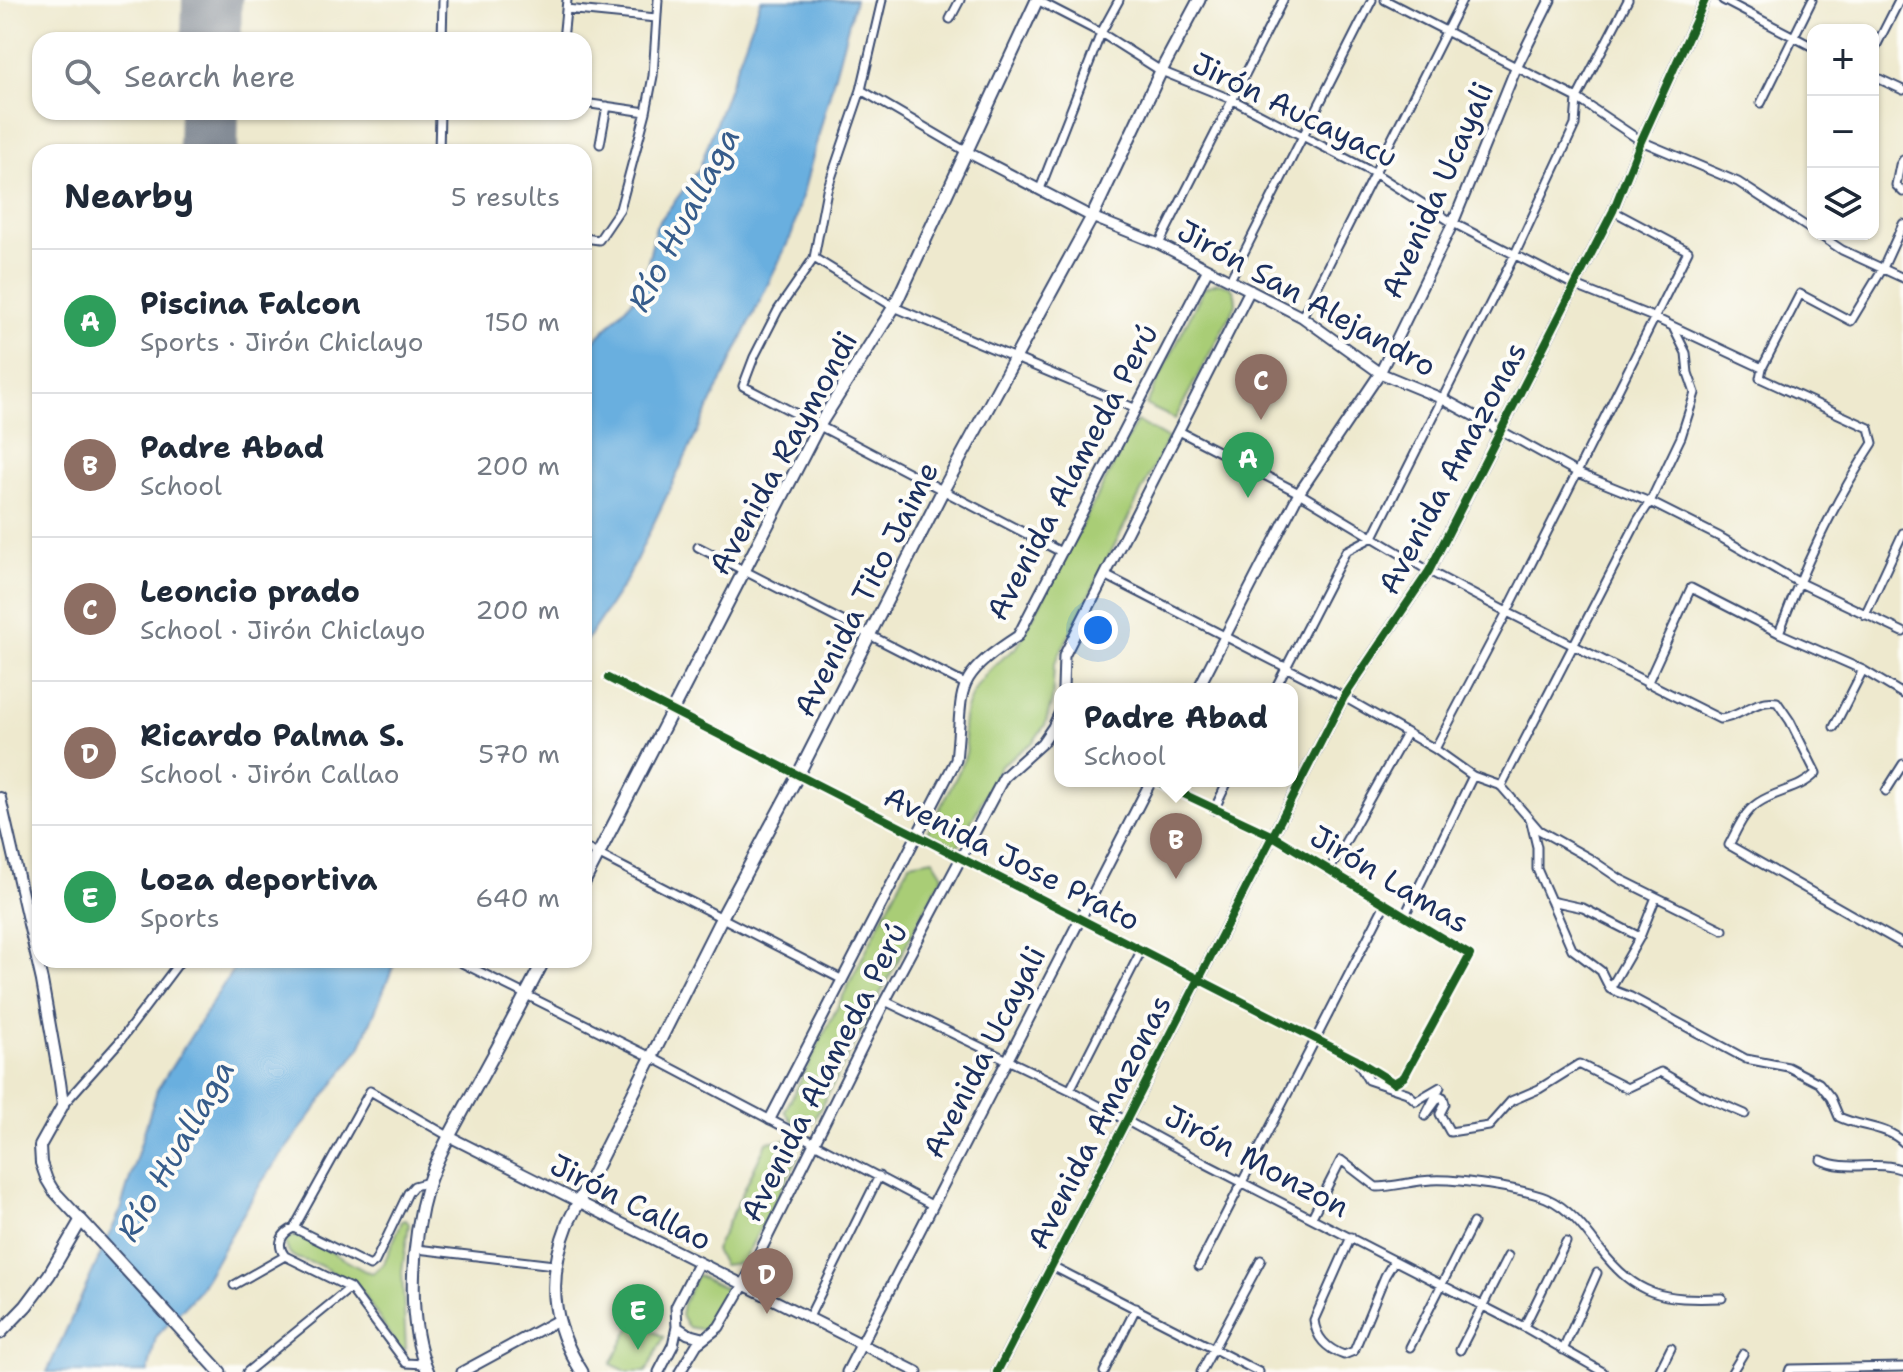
<!DOCTYPE html>
<html lang="en">
<head>
<meta charset="utf-8">
<style>
  :root { --surface:#fff; --page:#f6f6f7; --text:#1f2937; --muted:#747a83; --line:#e0e1e3; --accent:#b5179e }
  body { margin:0; font-family:"Shantell Sans",sans-serif; background:var(--page); color:var(--text) }
  .controls { position:absolute; right:24px; top:24px; display:grid; overflow:hidden; border-radius:16px; box-shadow:0 2px 6px #0004 }
  .controls button { width:72px; height:72px; display:grid; place-items:center; padding:0; border:0; border-bottom:2px solid var(--line); background:var(--surface); color:var(--text); font:40px sans-serif }
  .you { position:absolute; left:1098px; top:630px; width:28px; height:28px; margin:-20px; border:6px solid #fff; border-radius:50%; background:#1a73e8; box-shadow:0 0 0 12px #1a73e833 }
  .badge { display:grid; place-items:center; width:52px; height:52px; border-radius:50%; background:var(--accent); color:#fff; font-size:26px; font-weight:700 }
  .pin { position:absolute; translate:-50% -66px; filter:drop-shadow(0 2px 4px #0008) }
  .pin::after { content:''; position:absolute; top:42px; width:28px; height:24px; background:inherit; clip-path:polygon(0 0,100% 0,50% 100%) }
  .popup { position:absolute; left:1054px; top:683px; width:244px; height:104px; box-sizing:border-box; display:grid; place-content:center; border-radius:16px; background:var(--surface); filter:drop-shadow(0 2px 6px #0005); font-size:26px; white-space:nowrap; color:var(--muted) }
  .popup b { font-size:30px; color:var(--text) }
  .popup::after { content:''; position:absolute; left:50%; top:100%; margin-left:-16px; border:16px solid transparent; border-top-color:var(--surface) }
  .list { margin:0; padding:0; list-style:none }
  h2 { display:flex; justify-content:space-between; align-items:center; height:104px; margin:0; padding:0 32px; font-size:34px }
  h2 small { font-size:26px; font-weight:400; color:var(--muted) }
  .list li { display:grid; grid-template-columns:52px 1fr auto; gap:24px; align-items:center; box-sizing:border-box; height:144px; padding:0 32px; border-top:2px solid var(--line) }
  .list b { display:block; font-size:30px; white-space:nowrap }
  .list p { margin:0; font-size:26px; white-space:nowrap; color:var(--muted) }
  .list em { font-size:26px; font-style:normal; color:var(--muted) }
  .icon { flex:none; width:44px; height:44px; fill:none; stroke:currentColor; stroke-width:2; stroke-linecap:round; stroke-linejoin:round }
  .map { position:relative; flex:none; width:1903px; height:1372px; overflow:hidden }
  .search { position:absolute; background:var(--surface); box-shadow:0 2px 6px #0004; left:32px; top:32px; width:560px; height:88px; display:flex; align-items:center; gap:20px; box-sizing:border-box; padding:0 28px; border-radius:24px; color:var(--muted); font-size:30px }
  .panel { position:absolute; background:var(--surface); box-shadow:0 2px 6px #0004; left:32px; top:144px; width:560px; height:824px; border-radius:24px }
  .map>svg:first-child { display:block }
</style>
</head>
<body>
<div class="map">
<svg width="1903" height="1372" viewBox="0 0 1903 1372">
  <rect width="100%" height="100%" fill="#fdfcf7"/>
  <filter id="ink" filterUnits="userSpaceOnUse"><feTurbulence type="fractalNoise" baseFrequency=".0125" numOctaves="2"/><feDisplacementMap in="SourceGraphic" scale="16" xChannelSelector="R" yChannelSelector="G"/><feConvolveMatrix kernelMatrix="1 2 1 2 8 2 1 2 1" color-interpolation-filters="sRGB"/></filter>
  <filter id="wash" filterUnits="userSpaceOnUse"><feTurbulence type="fractalNoise" baseFrequency=".006" numOctaves="4" result="noise"/><feDisplacementMap in="SourceGraphic" scale="32" xChannelSelector="R" yChannelSelector="G"/><feGaussianBlur stdDeviation="1.8" result="paint"/><feColorMatrix in="noise" values="0 0 0 0 0 0 0 0 0 0 0 0 0 0 0 0 0 1.4 0 .05"/><feComposite in="paint" operator="in"/></filter>
  <g filter="url(#wash)">
    <rect width="100%" height="100%" fill="#eee9ce"/>
    <path fill="#a9cd76" stroke="#627e6a" stroke-width="2" d="M1217 283C1231 284 1236 290 1236 304L1175 419 1146 405 1204 288Z
      M1137 421 1168 439 1054 665 1052 701 1045 725 1033 742 1000 766 958 847 927 832C938 810 960 775 966 753 968 745 963 736 963 728 964 692 990 666 1017 647Z
      M933 859 943 875 812 1124 795 1126 785 1111 910 863Z
      M788 1139 799 1156 742 1263 723 1265 715 1250 767 1142Z
      M406 1220 409 1224 402 1271 406 1349H399L358 1286 319 1265 296 1258 289 1253 284 1241 293 1236 304 1237 365 1271 373 1273 384 1263 402 1221Z
      M697 1275 731 1291 713 1325 705 1330 688 1327 681 1315 683 1304Z
      M634 1321 664 1337 646 1372H628L611 1364Z"/>
    <path fill="#69afdf" stroke="#426f9e" stroke-width="2" d="M761 0H855L792 234 627 579 584 644V352L642 290 656 226 699 169Z
      M239 960H396L360 1048 261 1183 198 1292 156 1337 148 1372H47L119 1214 157 1090Z"/>
    <g fill="none" stroke-linecap="round" stroke-linejoin="round">
      <path stroke="#848c96" stroke-width="60" d="M211 40 212 0
        M208 152 209 112"/>
    </g>
  </g>
  <g filter="url(#ink)">
    <g fill="none" stroke-linecap="round" stroke-linejoin="round">
      <defs>
        <path id="minor" d="M882 0 861 90 827 190 814 258 778 310 754 357 743 386 1061 552
          M1037 0 1101 33 1161 71 1233 100 1376 174 1453 223 1576 286 1653 317 1762 368 1760 378 1869 428 1873 443C1834 502 1804 566 1779 633
          M1385 0 1577 98 1641 141 1738 182 1813 231
          M1723 0 1813 47
          M566 9 656 18
          M950 19 960 0
          M442 40 443 0
          M563 40 567 0
          M1873 52 1899 1
          M1873 76 1903 90
          M861 90 967 152
          M584 103 646 112
          M1761 103 1812 0
          M600 144 607 106
          M439 152 440 112
          M1903 160 1900 165 1896 185 1903 192
          M1040 189 1101 33 1119 0
          M1818 234 1842 250 1903 278
          M584 238 599 240 620 209 646 112 653 76 658 0
          M1159 244 1283 0
          M814 258 894 307 1134 408
          M1230 280 1372 0
          M1302 317 1462 0
          M1762 368 1800 294 1851 321 1883 268 1903 224
          M1179 431 1299 493 1429 571 1507 612 1720 719C1741 717 1756 698 1777 702L1790 721 1816 773C1800 790 1777 790 1758 803 1743 813 1737 830 1729 845L1903 944
          M1502 431 1578 473 1650 502 1720 537 1798 582 1903 632
          M698 547 965 684
          M1105 575 1344 697 1435 749 1473 776 1501 786 1539 830 1589 858 1620 879 1723 930
          M1865 615 1903 533
          M608 678 1355 1059 1394 1083 1404 1077 1470 955 1273 836 1156 781
          M1647 684 1691 588 1779 633 1863 670 1903 694
          M1275 689 1346 551 1373 537 1515 254 1575 125 1577 98 1628 0
          M1834 727 1863 670
          M1435 749 1507 612 1688 251 1613 211
          M1501 786 1638 520 1650 502 1681 437 1695 393 1688 373 1686 353 1674 329
          M1886 791 1903 764
          M1214 810 1228 781
          M1531 822 1537 847V869L1572 949 1601 971 1610 989 1631 997 1746 1059 1788 1067 1819 1083 1831 1098 1839 1117C1859 1127 1887 1126 1903 1142
          M584 847 841 979
          M1329 871 1406 734
          M1551 901 1583 908 1640 937
          M1405 915 1473 776
          M456 960 651 1057 932 1205
          M1610 989 1640 937 1656 897
          M885 1001 1070 1090 1206 1164 1524 1327 1603 1372
          M1357 1061 1368 1080 1407 1093 1416 1101 1440 1087 1425 1116 1439 1097H1443L1445 1104 1440 1114 1450 1132 1489 1126 1511 1101 1539 1089 1579 1064 1627 1088 1661 1072 1701 1095 1745 1114
          M1070 1090 1141 951
          M63 1105 120 1041 181 960
          M1821 1160C1848 1173 1876 1159 1903 1170
          M1312 1217 1341 1160 1376 1187C1395 1187 1412 1181 1431 1180 1454 1178 1524 1189 1546 1198 1569 1208 1584 1228 1599 1248 1637 1297 1662 1300 1722 1298
          M294 1228 370 1091 450 1137
          M1351 1237 1314 1320C1316 1338 1327 1349 1344 1355L1354 1351 1385 1276 1394 1261
          M417 1249 554 1265
          M285 1256C276 1245 281 1233 294 1228L370 1266 375 1262 408 1193 414 1186 429 1182
          M285 1256 350 1288 406 1363 424 1364
          M1052 1266 1259 1372
          M1199 1266 1385 904
          M234 1285 285 1256
          M808 1319 879 1176
          M1524 1327 1566 1242
          M1410 1347 1473 1223
          M1460 1350 1508 1256
          M1563 1350 1597 1273
          M247 1372 350 1288
          M1104 1372 1136 1308
          M1201 1372 1261 1260
          M1659 1372 1671 1348
          M1732 1372 1743 1354
          M1789 1372 1790 1369 1903 1367"/>
        <path id="tertiary" d="M967 152 1092 217 1159 244 1302 317 1380 373 1443 399 1502 431
          M1063 689 1064 656 1250 290
          M1198 689 1299 493 1380 373 1453 223 1516 68 1550 0
          M770 1119 956 760C964 687 950 680 1018 636L1208 269
          M450 1137 917 1372
          M677 1327 688 1334 703 1338
          M462 1372 558 1320
          M659 1372 673 1345 677 1327 676 1307 698 1264
          M680 1372 697 1344 719 1327 743 1286 885 1001 1004 777 1042 743 1053 727 1060 712
          M847 1372 1151 781
          M997 1372 1344 697 1429 571 1613 211 1641 141 1705 0"/>
        <path id="secondary" d="M0 798 42 981 60 1082 63 1105 40 1146 41 1163 47 1180 53 1190 81 1220"/>
        <path id="primary" d="M0 1333 26 1306 49 1275 81 1220 220 1372"/>
        <path id="trunk" d="M584 882 818 427 894 307 1037 0
          M428 1372C405 1319 412 1239 428 1184 438 1154 456 1124 471 1096 496 1051 520 1006 544 960
          M582 1372C550 1322 547 1277 568 1223L722 917 798 775 943 490 1092 217 1161 71 1199 0"/>
      </defs>
      <use href="#minor" stroke="#3b4b6f" stroke-width="11"/>
      <use href="#tertiary" stroke="#3b4b6f" stroke-width="13"/>
      <use href="#secondary" stroke="#3b4b6f" stroke-width="14"/>
      <use href="#primary" stroke="#3b4b6f" stroke-width="15"/>
      <use href="#trunk" stroke="#3b4b6f" stroke-width="15"/>
      <use href="#minor" stroke="#fff" stroke-width="7"/>
      <use href="#tertiary" stroke="#fff" stroke-width="9"/>
      <use href="#secondary" stroke="#fff" stroke-width="10"/>
      <use href="#primary" stroke="#fff" stroke-width="11"/>
      <use href="#trunk" stroke="#fff" stroke-width="11"/>
      <defs>
        <path id="cycleway" d="M608 678 1355 1059 1394 1083 1404 1077 1470 955 1273 836 1156 781
          M997 1372 1344 697 1429 571 1613 211 1641 141 1705 0"/>
      </defs>
      <use href="#cycleway" stroke="#fdfcf7" stroke-width="13"/>
      <use href="#cycleway" stroke="#1b5e20" stroke-width="8"/>
    </g>
  </g>
  <g text-anchor="middle" dominant-baseline="central" stroke-width="8" stroke-linejoin="round" paint-order="stroke">
    <g font-size="30" fill="#1b2f5e" stroke="#fdfcf7">
      <text transform="translate(1295 110) rotate(26)">Jirón Aucayacu</text>
      <text transform="translate(1437 190) rotate(-66)">Avenida Ucayali</text>
      <text transform="translate(1307 298) rotate(29)">Jirón San Alejandro</text>
      <text transform="translate(783 453) rotate(-61)">Avenida Raymondi</text>
      <text transform="translate(1452 468) rotate(-62)">Avenida Amazonas</text>
      <text transform="translate(1072 472) rotate(-62)">Avenida Alameda Perú</text>
      <text transform="translate(866 589) rotate(-63)">Avenida Tito Jaime</text>
      <text transform="translate(1012 858) rotate(27)">Avenida Jose Prato</text>
      <text transform="translate(1390 879) rotate(31)">Jirón Lamas</text>
      <text transform="translate(984 1052) rotate(-63)">Avenida Ucayali</text>
      <text transform="translate(824 1072) rotate(-63)">Avenida Alameda Perú</text>
      <text transform="translate(1099 1122) rotate(-63)">Avenida Amazonas</text>
      <text transform="translate(1257 1161) rotate(28)">Jirón Monzon</text>
      <text transform="translate(631 1202) rotate(27)">Jirón Callao</text>
    </g>
    <g font-size="32" font-style="italic" fill="#365c8b" stroke="#fdfcf7">
      <text transform="translate(683 219) rotate(-62)">Río Huallaga</text>
      <text transform="translate(175 1150) rotate(-60)">Río Huallaga</text>
    </g>
  </g>
</svg>
<div class="controls">
<button>+</button>
<button>−</button>
<button><svg class="icon" aria-label="layers" viewBox="0 0 24 24"><path d="M12 4l9 5-9 5-9-5zM3 14l9 5 9-5"/></svg></button>
</div>
<div class="you"></div>
<div class="pin badge" style="left:1248px;top:498px;background:#2e9e5b">A</div>
<div class="pin badge" style="left:1176px;top:879px;background:#8d6e63">B</div>
<div class="popup"><b>Padre Abad</b>School</div>
<div class="pin badge" style="left:1261px;top:420px;background:#8d6e63">C</div>
<div class="pin badge" style="left:767px;top:1314px;background:#8d6e63">D</div>
<div class="pin badge" style="left:638px;top:1350px;background:#2e9e5b">E</div>
<div class="search"><svg class="icon" aria-label="search" viewBox="0 0 24 24"><circle cx="10" cy="10" r="6"/><path d="M15 15l6 6"/></svg>Search here</div>
<section class="panel">
<h2>Nearby<small>5 results</small></h2>
<ul class="list">
<li><span class="badge" style="background:#2e9e5b">A</span><div><b>Piscina Falcon</b><p>Sports · Jirón Chiclayo</p></div><em>150 m</em></li>
<li><span class="badge" style="background:#8d6e63">B</span><div><b>Padre Abad</b><p>School</p></div><em>200 m</em></li>
<li><span class="badge" style="background:#8d6e63">C</span><div><b>Leoncio prado</b><p>School · Jirón Chiclayo</p></div><em>200 m</em></li>
<li><span class="badge" style="background:#8d6e63">D</span><div><b>Ricardo Palma S.</b><p>School · Jirón Callao</p></div><em>570 m</em></li>
<li><span class="badge" style="background:#2e9e5b">E</span><div><b>Loza deportiva</b><p>Sports</p></div><em>640 m</em></li>
</ul>
</section>
</div>
</body>
</html>
